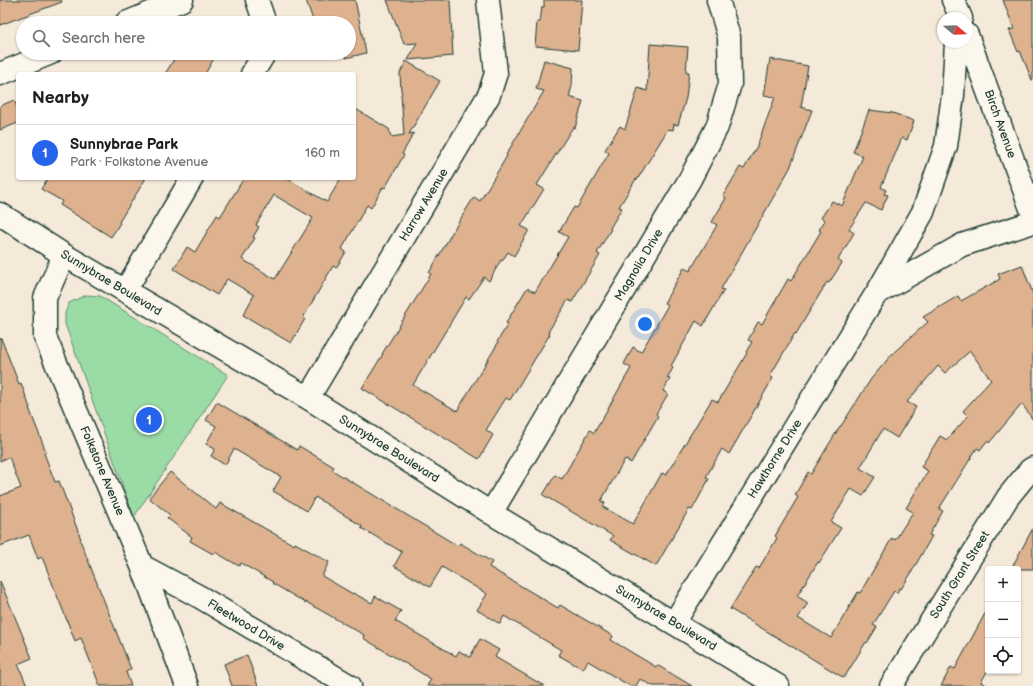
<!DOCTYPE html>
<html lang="en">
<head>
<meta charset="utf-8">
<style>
  :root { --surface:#fff; --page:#f6f6f6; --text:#202124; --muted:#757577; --line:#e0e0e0; --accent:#2563eb }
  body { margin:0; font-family:"Balsamiq Sans",sans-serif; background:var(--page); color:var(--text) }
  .controls { position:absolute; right:12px; bottom:12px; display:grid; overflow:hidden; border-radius:4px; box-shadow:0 1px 3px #0004 }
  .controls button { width:36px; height:36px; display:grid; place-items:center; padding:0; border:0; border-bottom:1px solid var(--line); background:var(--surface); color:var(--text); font:20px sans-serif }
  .compass { position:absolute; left:937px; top:12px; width:36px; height:36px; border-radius:50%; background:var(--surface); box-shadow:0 1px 3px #0004; rotate:109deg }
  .you { position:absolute; left:645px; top:324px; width:14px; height:14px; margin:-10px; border:3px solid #fff; border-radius:50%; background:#1a73e8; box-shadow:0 0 0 6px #1a73e833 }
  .badge { display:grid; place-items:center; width:26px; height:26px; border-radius:50%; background:var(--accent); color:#fff; font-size:13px; font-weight:700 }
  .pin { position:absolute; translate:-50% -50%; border:2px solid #fff; box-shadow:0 1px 4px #0006 }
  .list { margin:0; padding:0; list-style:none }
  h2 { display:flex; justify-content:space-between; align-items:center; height:52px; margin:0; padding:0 16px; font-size:17px }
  h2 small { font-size:13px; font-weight:400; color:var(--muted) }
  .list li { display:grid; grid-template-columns:26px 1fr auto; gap:12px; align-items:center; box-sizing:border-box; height:56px; padding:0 16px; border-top:1px solid var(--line) }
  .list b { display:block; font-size:15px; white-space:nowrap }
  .list p { margin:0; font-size:13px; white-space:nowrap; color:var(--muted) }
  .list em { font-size:13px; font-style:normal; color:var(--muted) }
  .icon { flex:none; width:22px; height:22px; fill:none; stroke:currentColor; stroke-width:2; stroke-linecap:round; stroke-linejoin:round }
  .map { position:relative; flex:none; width:1033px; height:686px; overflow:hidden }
  .search { position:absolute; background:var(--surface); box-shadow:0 1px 3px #0004; left:16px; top:16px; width:340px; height:44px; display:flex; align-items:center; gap:10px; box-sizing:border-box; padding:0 14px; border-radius:22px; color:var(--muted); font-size:15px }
  .panel { position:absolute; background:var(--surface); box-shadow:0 1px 3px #0004; left:16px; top:72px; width:340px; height:108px; border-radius:4px }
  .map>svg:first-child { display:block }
</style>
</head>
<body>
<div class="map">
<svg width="1033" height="686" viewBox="0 0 1033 686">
  <rect width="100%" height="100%" fill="#f5e9d9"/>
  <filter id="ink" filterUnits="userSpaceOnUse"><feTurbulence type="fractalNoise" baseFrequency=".025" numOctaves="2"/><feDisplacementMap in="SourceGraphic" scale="8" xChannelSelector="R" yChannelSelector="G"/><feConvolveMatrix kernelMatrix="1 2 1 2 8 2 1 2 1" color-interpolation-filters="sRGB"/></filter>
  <g filter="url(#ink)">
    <path fill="#9bdca6" stroke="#5d8c6d" d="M86 295 100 296 228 375 134 517 65 324V313L69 303Z"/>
    <path fill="#deb18f" stroke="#1f3d34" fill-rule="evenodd" d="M0 0H61L62 2 0 25Z
      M306 0H355L366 53 346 58 345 53H349V23H314Z
      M387 0H450L453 56 408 60 417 43 404 44Z
      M544 0H582L578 50 535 46 537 22H540L542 7H544Z
      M1003 0H1033V80H1032L1020 51 1018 52 1009 30 1014 29Z
      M650 44 688 47 686 72H689L686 98 678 125 674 124 673 130 668 129 637 180 636 179 619 207 622 208 610 228 611 229 597 253 600 255 572 302 568 300 548 332 550 334 510 400 506 398 486 430 493 435 479 459 362 388 383 354H382L431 274 429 273 453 231 474 197 480 201 507 156 506 155 544 91 536 89 544 60 573 68 572 86 569 97 583 101 575 128 573 127 537 185 544 189 521 226 529 230 514 256 508 252 502 261 501 260 489 281 484 277 469 299 466 297 413 385 457 411 498 343 497 342 508 324 506 323 527 288 535 292 568 237 559 232 574 207 577 208 609 153 605 150 620 126 625 129 638 88 647 91Z
      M178 53H217L205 74H165Z
      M770 59 808 66 801 107 812 110 790 168 721 289 724 290 703 326 696 321 671 366 673 368 667 378 670 379 663 391 668 394 656 414 658 416 631 463 625 459 601 501 605 503 603 507 633 524 662 473 666 475 712 399 718 402 747 353 746 352 752 342 748 340 758 322 762 324 788 279 791 281 821 231 819 230 825 220 821 218 832 201 842 206 863 156 853 152 869 110 893 113 914 121 907 140 902 138 881 187 886 190 884 194 888 195 881 210 866 203 849 229 854 233 838 260 842 263 829 283 827 282 796 334 795 333 770 376 773 378 729 454 722 449 706 477 709 479 692 510 689 509 656 566 610 540 613 536 543 495 555 475 562 479 590 430 594 433 631 368 624 364 633 347 641 352 668 305 664 303 684 268 690 271 717 225 712 222 726 198 723 196 740 167 744 169 757 146 775 97 764 95Z
      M406 61 440 81 409 134 414 133 402 154 404 155 385 188 383 187 371 208 367 205 342 249 346 252 336 268 333 266 303 318 305 319 291 343 243 315 254 295 227 279 217 295 174 269 187 247 195 252 217 215 220 217 244 178H286L327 202 341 178H354V108L389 129 391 137 404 135 401 94 402 92 401 91 400 73ZM274 195 313 218 275 279 242 259 255 238 253 237 259 227 256 225Z
      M14 100 18 109V123L0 130V106Z
      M48 178H146L119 222 120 223 111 237 60 205 62 201 41 189Z
      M1022 265 1033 294V420L1022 404 989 443 987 441 980 450 977 448 939 509 943 511 929 535 932 536 910 575 901 589 899 588 897 593 894 591 873 625 877 627 867 643 866 642 844 678 730 609 756 567 759 568 777 538 775 536 798 497 795 495 808 472 811 474 840 426H841L871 379 893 353 928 322 923 317 958 296 961 301 1000 279 998 274ZM970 351 991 380 963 411 968 416 947 440 940 436 921 467 928 471 906 508 913 512 895 540 892 538 860 593 858 592 831 638 798 618 808 603 797 596 818 562 819 563 841 528 831 522 851 489 863 496 875 477 860 468 883 429 897 438 916 407 907 402 938 366 945 373Z
      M1 338 19 384 21 383 30 408H29L46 452 44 453 55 482 59 481 81 539 80 540 131 669 126 672 131 686H100L81 638 75 641 42 557 38 559 29 535 0 546V496L21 488 9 457 0 461V339Z
      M217 402 297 450 299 446 334 467 332 470 458 546 460 543 492 562 489 567 558 608 560 605 613 636 611 640 656 667 657 665 692 686H653L640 679 636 686H630L588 661 583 669 558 655 561 650 504 616 500 624 477 610 487 594 442 567 430 587 394 566 402 552 361 528 362 526 315 497 307 511 273 491 281 477 234 449 225 465 211 456 215 449 206 444 216 426 206 420Z
      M170 472 216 509 220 503 294 545 295 543 329 562 322 576 353 594V593L372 603 375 596 401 611 395 621 456 656 459 651 470 657 480 639 499 650 495 657 544 686H427L431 679 363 638 364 635 306 602V603L272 583 273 582 241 563 239 566 215 552 213 554 190 541 192 537 167 518 170 515 149 498Z
      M1033 528V569H1011Z
      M0 581 32 658 18 664 27 686H0Z
      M988 608V670L981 682 988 686H941L951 667 955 669Z
      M247 655 258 686H232L224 664Z"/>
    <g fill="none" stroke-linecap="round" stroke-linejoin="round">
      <defs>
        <path id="minor" d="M257 0 265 23
          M953 0 961 18
          M126 23 182 0
          M967 35 1033 214
          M0 74 51 53
          M252 74 263 56 264 53
          M0 214 64 255 308 398 491 513 778 686
          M64 255 45 298V337L142 566 187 686
          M125 291 192 178
          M877 293 923 212 946 146 953 95 956 42
          M308 398 489 95 496 73 488 0
          M491 513 690 179 717 127 730 84 729 37 718 0
          M142 566 200 597 350 686
          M674 623 876 294 962 245 1033 222
          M891 686 1008 497 1030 470 1033 468"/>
      </defs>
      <use href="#minor" stroke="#1f3d34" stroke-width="25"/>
      <use href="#minor" stroke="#fbf7ec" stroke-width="22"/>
    </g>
  </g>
  <g text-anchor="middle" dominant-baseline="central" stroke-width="3.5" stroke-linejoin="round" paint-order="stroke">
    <g font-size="12" fill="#1f3d34" stroke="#fbf7ec">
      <text transform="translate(1000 124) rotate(70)">Birch Avenue</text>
      <text transform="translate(424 205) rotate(-59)">Harrow Avenue</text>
      <text transform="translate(639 265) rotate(-59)">Magnolia Drive</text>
      <text transform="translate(111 283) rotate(31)">Sunnybrae Boulevard</text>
      <text transform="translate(389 449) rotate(32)">Sunnybrae Boulevard</text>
      <text transform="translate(775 459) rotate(-58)">Hawthorne Drive</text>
      <text transform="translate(102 471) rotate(67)">Folkstone Avenue</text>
      <text transform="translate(960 575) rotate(-58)">South Grant Street</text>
      <text transform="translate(666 618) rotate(31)">Sunnybrae Boulevard</text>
      <text transform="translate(246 625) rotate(31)">Fleetwood Drive</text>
    </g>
  </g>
</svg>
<div class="controls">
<button>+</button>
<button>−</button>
<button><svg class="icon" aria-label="locate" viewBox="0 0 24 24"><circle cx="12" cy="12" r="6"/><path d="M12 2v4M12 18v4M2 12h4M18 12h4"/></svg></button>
</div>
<svg class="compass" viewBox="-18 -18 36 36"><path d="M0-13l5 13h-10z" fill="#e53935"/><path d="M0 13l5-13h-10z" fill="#757577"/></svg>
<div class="you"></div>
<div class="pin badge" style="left:149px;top:420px">1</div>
<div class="search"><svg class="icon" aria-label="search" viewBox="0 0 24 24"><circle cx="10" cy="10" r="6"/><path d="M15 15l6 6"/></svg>Search here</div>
<section class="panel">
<h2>Nearby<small></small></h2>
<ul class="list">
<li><span class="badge">1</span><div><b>Sunnybrae Park</b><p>Park · Folkstone Avenue</p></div><em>160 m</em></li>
</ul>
</section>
</div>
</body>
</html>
